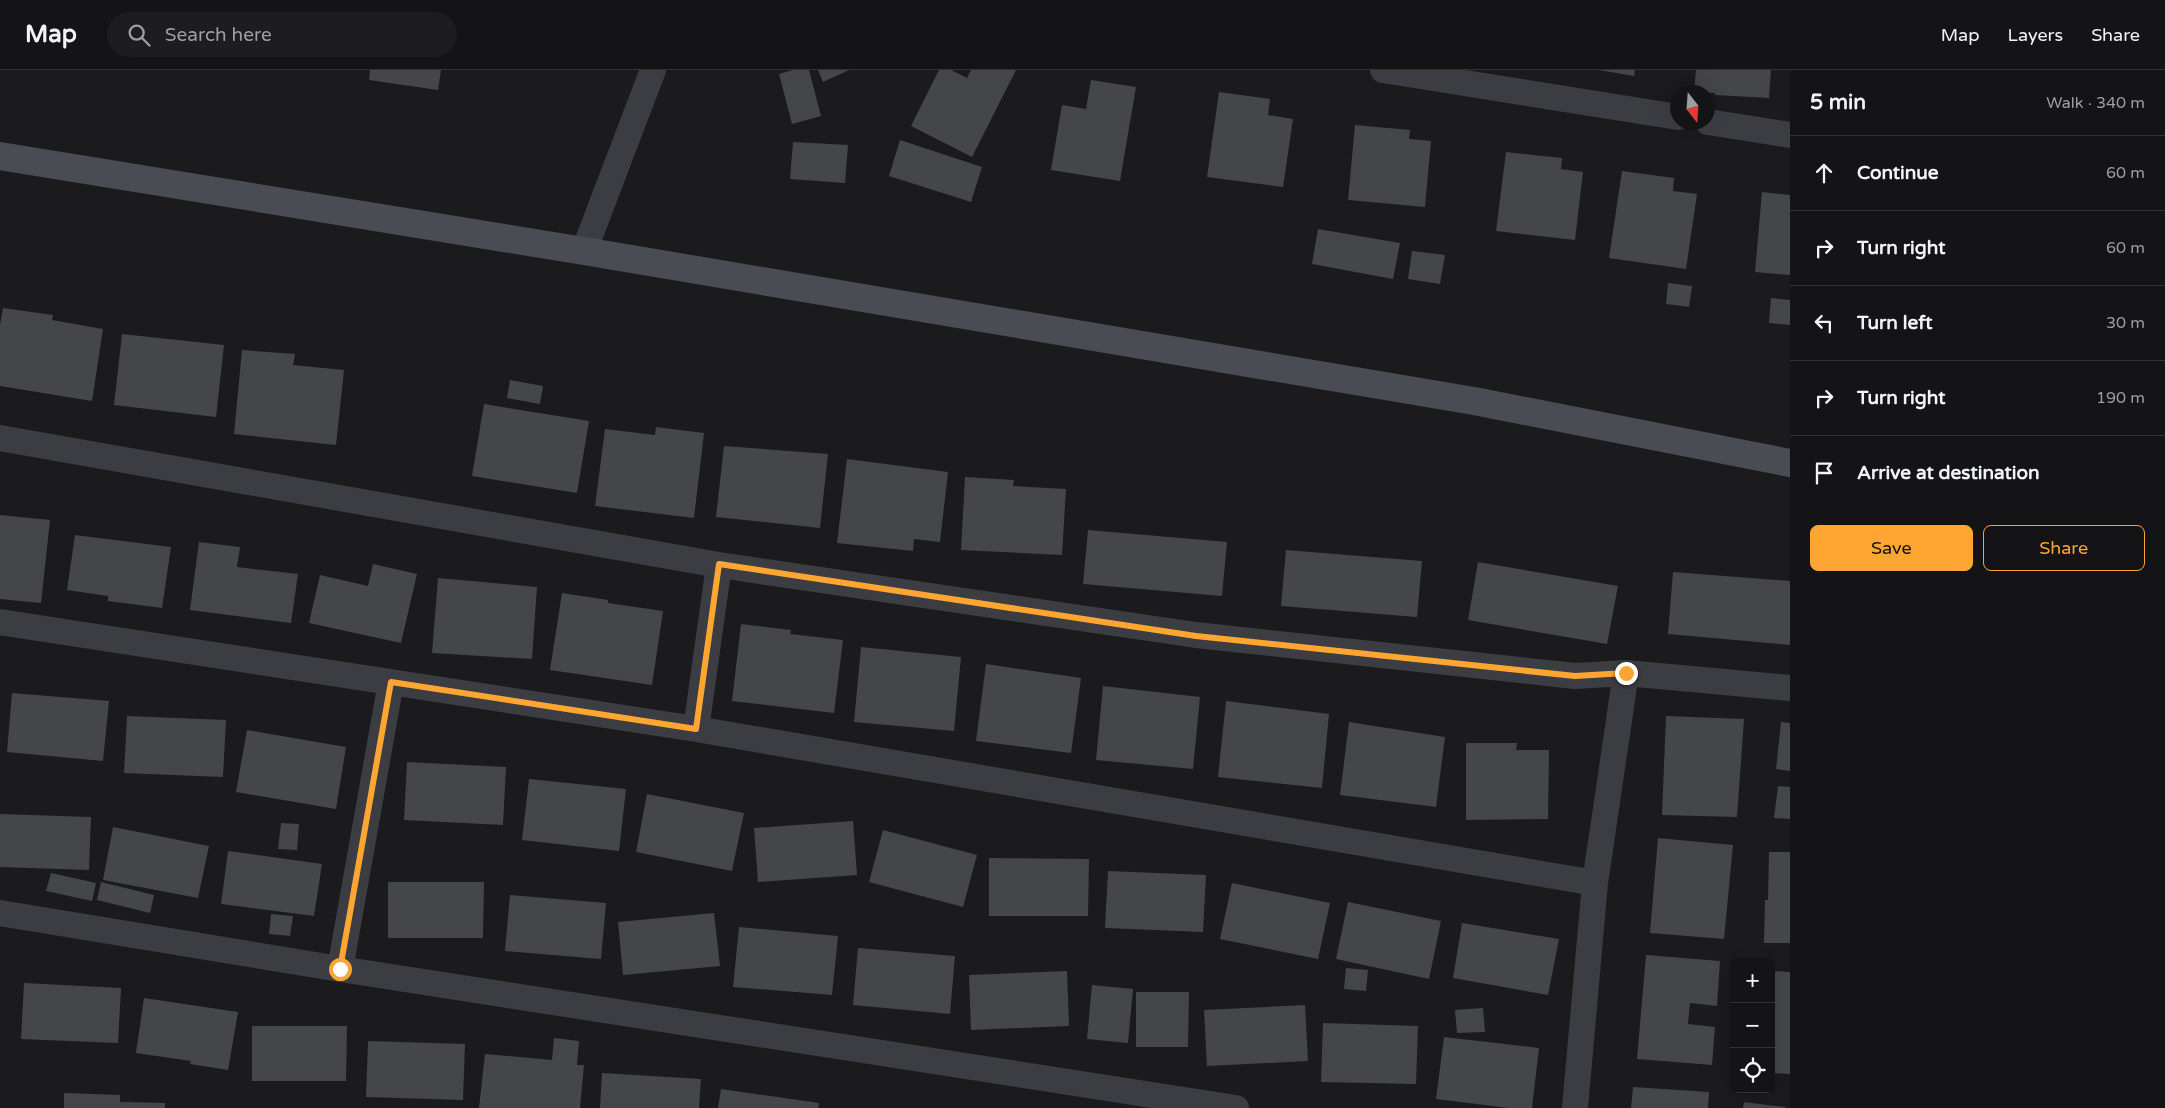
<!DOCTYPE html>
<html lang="en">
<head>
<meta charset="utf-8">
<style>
  :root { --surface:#141416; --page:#1d1d1f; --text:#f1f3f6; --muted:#9d9ea1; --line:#333335; --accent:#ffa531 }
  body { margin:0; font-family:"Varela Round",sans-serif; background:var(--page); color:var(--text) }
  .controls { position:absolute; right:15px; bottom:15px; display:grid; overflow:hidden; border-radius:8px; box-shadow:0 5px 20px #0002 }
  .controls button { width:45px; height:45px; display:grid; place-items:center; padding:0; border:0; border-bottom:1px solid var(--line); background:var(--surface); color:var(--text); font:25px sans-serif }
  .compass { position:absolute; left:1670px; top:15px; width:45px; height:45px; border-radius:50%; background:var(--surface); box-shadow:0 5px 20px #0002; rotate:163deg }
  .stop { position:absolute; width:15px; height:15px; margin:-11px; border:4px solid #ffa531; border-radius:50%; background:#fff }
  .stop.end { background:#ffa531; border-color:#fff; box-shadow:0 1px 5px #0008 }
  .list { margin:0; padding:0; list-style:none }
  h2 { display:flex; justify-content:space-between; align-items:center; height:65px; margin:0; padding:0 20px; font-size:21px }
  h2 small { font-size:16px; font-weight:400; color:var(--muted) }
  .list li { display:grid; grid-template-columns:32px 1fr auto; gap:15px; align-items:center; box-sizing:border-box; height:75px; padding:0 20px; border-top:1px solid var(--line) }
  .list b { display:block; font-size:19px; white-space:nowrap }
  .list em { font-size:16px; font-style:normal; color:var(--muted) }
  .actions { display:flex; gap:10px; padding:15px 20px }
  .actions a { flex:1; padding:11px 0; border:1px solid var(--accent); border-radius:8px; text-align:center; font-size:18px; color:var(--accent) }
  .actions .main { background:var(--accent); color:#111 }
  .icon { flex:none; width:28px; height:28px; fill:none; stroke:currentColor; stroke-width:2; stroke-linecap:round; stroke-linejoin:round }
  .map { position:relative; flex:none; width:1790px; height:1038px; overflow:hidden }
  header { display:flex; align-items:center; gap:30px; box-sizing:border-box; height:70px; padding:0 25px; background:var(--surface); border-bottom:1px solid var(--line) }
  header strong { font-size:24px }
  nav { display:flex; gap:28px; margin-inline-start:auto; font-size:18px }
  .search { width:350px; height:45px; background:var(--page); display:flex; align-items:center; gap:12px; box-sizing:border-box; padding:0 18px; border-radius:28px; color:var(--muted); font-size:19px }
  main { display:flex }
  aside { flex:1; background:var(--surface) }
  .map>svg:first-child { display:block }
</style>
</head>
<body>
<header>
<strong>Map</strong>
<div class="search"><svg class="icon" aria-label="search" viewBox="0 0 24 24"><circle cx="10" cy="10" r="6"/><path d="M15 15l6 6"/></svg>Search here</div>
<nav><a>Map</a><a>Layers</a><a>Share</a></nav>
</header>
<main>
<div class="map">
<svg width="1790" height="1038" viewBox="0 0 1790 1038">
  <rect width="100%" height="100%" fill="#1b1b1d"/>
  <path fill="#45464a" d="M370 0H441L438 20 369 10Z
    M793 0H809L821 46 792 54 779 4Z
    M818 0H849L823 12Z
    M939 0H951L967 8 971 0H1016L972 87 911 56Z
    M1599 0H1635L1634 6Z
    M1696 0H1771L1769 28 1715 25V23L1694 22Z
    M1091 10 1136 17 1120 111 1051 100 1062 35 1086 39Z
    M1219 22 1270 29 1268 45 1293 49 1283 117 1207 107Z
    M1355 55 1410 60 1409 69 1431 71 1425 137 1348 130Z
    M900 70 982 97 971 132 889 106Z
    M793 72 848 75 845 113 790 109Z
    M1506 82 1562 88 1561 99 1583 102 1575 170 1496 161Z
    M1622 101 1674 108 1673 121 1697 124 1686 199 1609 188Z
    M1762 122 1790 125V205L1755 202Z
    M1318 159 1400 173 1393 209 1312 194Z
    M1412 181 1445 185 1440 214 1408 209Z
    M1668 213 1692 216 1689 237 1666 234Z
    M1771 228 1790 230V255L1769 253Z
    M3 238 53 245 52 250 103 259 92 331 0 316V255Z
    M122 264 224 275 216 347 114 335Z
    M242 280 295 284 293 295 344 300 336 375 234 364Z
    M510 310 543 316 540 334 507 328Z
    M484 334 589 351 577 423 472 406Z
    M656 357 704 363 694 448 595 436 605 359 655 365Z
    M724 376 828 384 820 458 716 447Z
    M847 389 948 402 940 472 914 469 913 481 837 473Z
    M965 407 1014 410 1013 416 1066 419 1062 485 961 480Z
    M0 445 50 450 41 533 0 529Z
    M1088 460 1227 472 1222 526 1083 514Z
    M75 465 171 477 162 538 108 531V526L67 520Z
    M199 472 240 477 237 497 298 504 291 553 190 540Z
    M1286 480 1422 491 1417 547 1281 536Z
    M1478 492 1618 516 1607 574 1468 550Z
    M373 494 417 504 401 573 309 553 320 505 368 516Z
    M1673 502 1790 511V575L1668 564Z
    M438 508 537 517 532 589 432 583Z
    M562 523 608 530V533L663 541 652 615 550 600Z
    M741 554 791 560 790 564 843 570 834 643 732 631Z
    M861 577 961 587 954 661 854 652Z
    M986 594 1081 608 1071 683 976 671Z
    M1103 616 1200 627 1193 699 1096 690Z
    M12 623 109 631 103 691 7 682Z
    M1226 631 1329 644 1322 718 1218 707Z
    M127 646 226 650 223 707 124 703Z
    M1666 646 1744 649 1737 747 1662 745Z
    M1349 652 1445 667 1436 737 1340 725Z
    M1781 652 1790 653V701L1776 699Z
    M247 660 346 677 336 739 236 722Z
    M1466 673H1517L1516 680H1549L1548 749 1466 750Z
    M407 692 506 697 503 755 404 750Z
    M529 709 626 719 619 781 522 770Z
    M1778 716 1790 717V749L1774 748Z
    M647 724 744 743 732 801 636 782Z
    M0 744 91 747 89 800 0 797Z
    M853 751 857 805 758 812 754 758Z
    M281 753 299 754 297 780 278 779Z
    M113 757 209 776 198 828 103 810Z
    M883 760 977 785 963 837 869 812Z
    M1658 768 1733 775 1724 869 1650 863Z
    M228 781 322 794 314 846 221 834Z
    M1769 782H1790V873H1764L1765 830H1768Z
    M989 788 1089 789 1088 846H989Z
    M1108 801 1206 805 1203 862 1105 858Z
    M51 803 96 813 92 831 46 821Z
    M101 812 154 825 150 843 97 830Z
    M388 812H484L483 868H388Z
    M1232 813 1330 833 1318 889 1220 869Z
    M510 825 606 833 601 889 505 881Z
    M1348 832 1441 851 1429 909 1336 889Z
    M714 843 720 896 623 905 618 852Z
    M271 844 293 846 290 866 269 864Z
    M1462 853 1559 869 1548 925 1453 908Z
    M739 857 838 866 832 925 733 917Z
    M858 878 955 886 950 944 853 935Z
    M1646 885 1720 891 1717 936 1690 933 1688 954 1715 957 1712 995 1637 989Z
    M1346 898 1368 900 1366 921 1344 919Z
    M1067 901 1069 956 971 960 969 905Z
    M1771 901 1790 902V1004L1771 1003Z
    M24 913 121 918 118 973 21 969Z
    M1092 915 1133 919 1128 973 1087 969Z
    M1136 922H1189L1188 977H1136Z
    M144 928 238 942 228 1000 190 994 191 991 136 983Z
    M1305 935 1308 991 1207 996 1204 940Z
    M1483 938 1485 962 1457 963 1455 940Z
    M1323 953 1418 956 1416 1014 1321 1012Z
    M252 956H347L346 1011H252Z
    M1444 967 1539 978 1532 1038H1509L1436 1029Z
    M554 968 579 971 577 995H584L580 1038H479L485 984 552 990Z
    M368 971 465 974 463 1030 366 1027Z
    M602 1003 701 1009 699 1038H600Z
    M1633 1017 1709 1022 1708 1038H1631Z
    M721 1019 819 1033 818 1038H718Z
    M64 1023 120 1025V1032L165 1033V1038H64Z
    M1744 1032 1785 1037V1038H1743Z"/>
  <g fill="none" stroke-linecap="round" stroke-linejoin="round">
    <path stroke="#3b3d43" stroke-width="26" d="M1383 0 1678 47
      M1708 52 1790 65
      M584 181 653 0
      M0 368 719 495 1196 565 1575 606 1626 603 1790 618
      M0 552 696 659 1595 813
      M696 659 719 495
      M0 843 340 899 1236 1038
      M340 899 391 612
      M1575 1038 1595 813 1626 603"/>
    <path stroke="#494d53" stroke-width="28" d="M0 86 584 181 1474 331 1790 393"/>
  </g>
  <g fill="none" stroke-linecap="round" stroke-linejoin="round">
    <path stroke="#ffa531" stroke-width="6" d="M340 899 391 612 696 659 719 494 1196 566 1575 606 1626 603"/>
  </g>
</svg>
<div class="controls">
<button>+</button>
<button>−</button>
<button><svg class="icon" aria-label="locate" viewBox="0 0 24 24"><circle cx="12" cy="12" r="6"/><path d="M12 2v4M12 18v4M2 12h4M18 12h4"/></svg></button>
</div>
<svg class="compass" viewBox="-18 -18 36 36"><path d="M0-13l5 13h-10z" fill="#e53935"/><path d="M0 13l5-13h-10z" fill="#9d9ea1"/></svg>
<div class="stop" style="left:340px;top:899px"></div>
<div class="stop end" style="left:1626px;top:603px"></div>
</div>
<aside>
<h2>5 min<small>Walk · 340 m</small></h2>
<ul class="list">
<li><svg class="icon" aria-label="ahead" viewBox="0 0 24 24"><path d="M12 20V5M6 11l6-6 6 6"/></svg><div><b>Continue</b></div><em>60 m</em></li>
<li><svg class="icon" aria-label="right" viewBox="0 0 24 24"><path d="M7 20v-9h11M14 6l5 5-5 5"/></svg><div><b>Turn right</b></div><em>60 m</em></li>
<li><svg class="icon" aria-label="left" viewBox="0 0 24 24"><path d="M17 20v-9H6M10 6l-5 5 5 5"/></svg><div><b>Turn left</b></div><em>30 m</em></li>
<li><svg class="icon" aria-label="right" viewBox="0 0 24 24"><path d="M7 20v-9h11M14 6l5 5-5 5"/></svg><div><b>Turn right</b></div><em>190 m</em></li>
<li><svg class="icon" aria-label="arrive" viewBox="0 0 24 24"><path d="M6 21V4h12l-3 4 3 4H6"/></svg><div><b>Arrive at destination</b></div></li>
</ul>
<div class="actions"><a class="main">Save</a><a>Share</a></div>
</aside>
</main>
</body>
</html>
